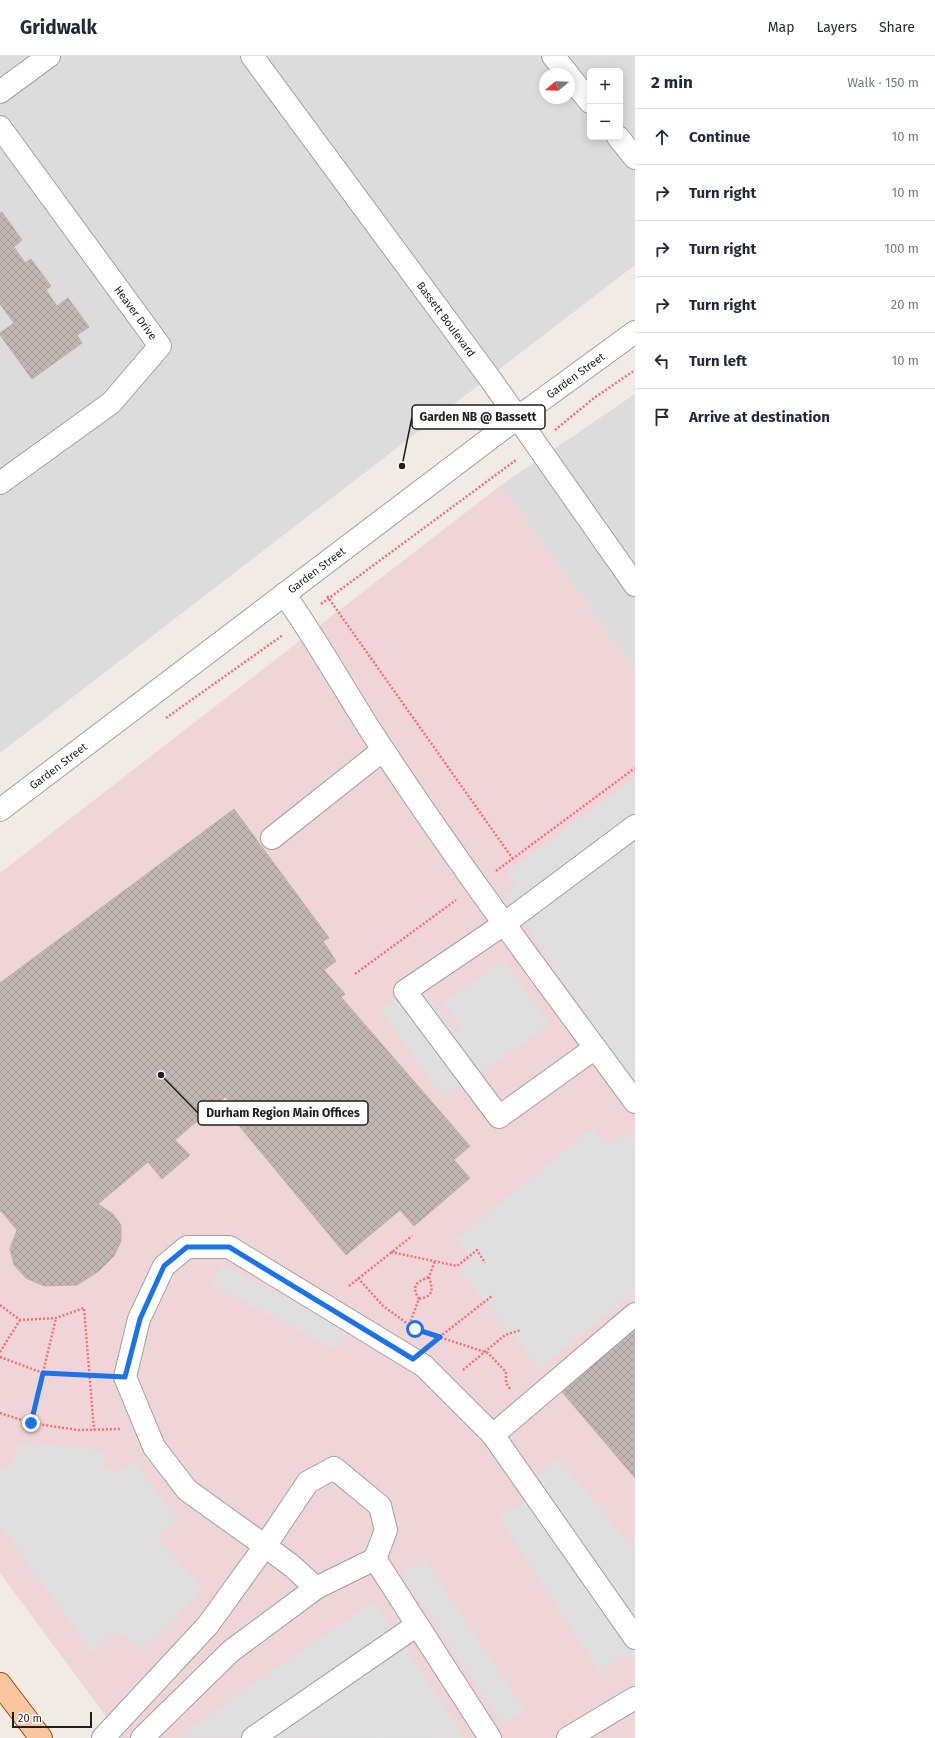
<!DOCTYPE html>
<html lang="en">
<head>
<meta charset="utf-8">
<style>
  :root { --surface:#fff; --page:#f6f6f7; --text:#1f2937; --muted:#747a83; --line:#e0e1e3 }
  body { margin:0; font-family:"Fira Sans",sans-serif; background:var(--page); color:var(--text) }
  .controls { position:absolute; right:12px; top:12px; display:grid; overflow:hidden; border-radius:6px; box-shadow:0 2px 10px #0003 }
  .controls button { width:36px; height:36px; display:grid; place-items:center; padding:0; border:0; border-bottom:1px solid var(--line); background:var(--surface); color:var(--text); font:20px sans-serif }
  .compass { position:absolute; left:539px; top:12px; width:36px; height:36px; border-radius:50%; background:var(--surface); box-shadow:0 2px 10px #0003; rotate:251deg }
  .scale { position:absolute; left:12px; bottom:10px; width:80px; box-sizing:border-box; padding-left:4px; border:2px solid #1f1f1f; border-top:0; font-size:11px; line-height:14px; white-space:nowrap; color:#1f1f1f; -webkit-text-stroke:3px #fff; paint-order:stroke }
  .stop { position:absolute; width:12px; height:12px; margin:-9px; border:3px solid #1a73e8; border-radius:50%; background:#fff }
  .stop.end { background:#1a73e8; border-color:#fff; box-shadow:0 1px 4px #0008 }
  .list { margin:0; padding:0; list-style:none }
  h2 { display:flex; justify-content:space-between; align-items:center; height:52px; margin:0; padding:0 16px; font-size:17px }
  h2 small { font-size:13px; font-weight:400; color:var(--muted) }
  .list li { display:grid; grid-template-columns:26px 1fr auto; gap:12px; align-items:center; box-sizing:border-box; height:56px; padding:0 16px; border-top:1px solid var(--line) }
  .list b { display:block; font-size:15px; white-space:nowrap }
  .list em { font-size:13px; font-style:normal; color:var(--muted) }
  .icon { flex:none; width:22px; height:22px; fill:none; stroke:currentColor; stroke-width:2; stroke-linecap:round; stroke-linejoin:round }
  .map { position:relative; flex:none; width:635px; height:1682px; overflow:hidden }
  header { display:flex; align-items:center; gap:24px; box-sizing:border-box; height:56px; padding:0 20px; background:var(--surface); border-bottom:1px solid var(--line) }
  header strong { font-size:19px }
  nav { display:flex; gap:22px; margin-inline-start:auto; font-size:14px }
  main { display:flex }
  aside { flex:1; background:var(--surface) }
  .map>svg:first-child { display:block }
</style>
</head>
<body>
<header>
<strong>Gridwalk</strong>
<nav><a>Map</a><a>Layers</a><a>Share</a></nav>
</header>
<main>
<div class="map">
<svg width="635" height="1682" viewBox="0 0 635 1682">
  <defs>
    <pattern id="building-cross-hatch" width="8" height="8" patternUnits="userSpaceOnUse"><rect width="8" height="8" fill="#c0b6b2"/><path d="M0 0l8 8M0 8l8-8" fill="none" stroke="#a59c99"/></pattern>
  </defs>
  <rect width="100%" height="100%" fill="#f0ebe5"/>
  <path fill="#dddcdc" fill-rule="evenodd" d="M0 0H635V209L0 697ZM590 15H620V81H590ZM545 18H569V42H545Z
    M635 338V614L501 429Z"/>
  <path fill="#f0d5d8" d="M501 429 635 614V1682H122L0 1517V817Z"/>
  <path fill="#dfdfdf" d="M635 722V1023L609 990 504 838 516 829 507 816Z
    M503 904 550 968 486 1014 442 1040 380 953 420 929 455 977 462 972 444 947Z
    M592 1072 608 1091 626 1077 635 1088V1235L540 1313 459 1214 471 1204 456 1184Z
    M222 1209 347 1274 337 1294 212 1229Z
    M19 1386 104 1395V1410L114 1418 134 1406 177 1462 157 1481 203 1533 145 1594 117 1576 92 1596 0 1469V1415L13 1407Z
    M558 1401 635 1495V1598L618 1602 600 1617 499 1460 525 1446 540 1418Z
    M424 1503 525 1654 503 1669 402 1518Z
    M374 1545 465 1682 177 1681Z"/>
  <path fill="url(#building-cross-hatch)" stroke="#c1afa8" d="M2 156 22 184 14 191 25 207 31 203 51 230 46 234 57 250 68 242 89 271 77 279 82 287 32 323 0 279V277L14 267 0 248V157Z
    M234 753 329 882 323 885 336 905 324 914 345 938 341 941 470 1090 454 1104 470 1122 414 1170 400 1154 346 1199 226 1054 232 1048 225 1041 175 1084 190 1099 162 1123 148 1106 98 1148 113 1158 121 1169V1185L114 1200 99 1215 77 1229 44 1230 26 1222 14 1209 10 1193 17 1174 1 1155 0 1156V927Z
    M635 1269V1422L557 1330Z"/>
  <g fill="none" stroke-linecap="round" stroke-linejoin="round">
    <defs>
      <g id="minor">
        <path id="s1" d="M252 0 491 324 635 529"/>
        <path d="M553 0 568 18"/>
        <path d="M569 20 590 46"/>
        <path d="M0 36 49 0"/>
        <path id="s2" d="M0 71 160 290 111 347 0 427"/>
        <path d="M618 81 635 102"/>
        <path d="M284 538C320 588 349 643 384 695 463 815 550 930 635 1046"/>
        <path id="s3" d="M0 754 517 362 635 276"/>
        <path d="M272 782 383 694"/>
        <path d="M595 992 499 1061 405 935 504 868 635 770"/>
        <path d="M493 1379 635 1258"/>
        <path d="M375 1503 490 1682"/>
        <path d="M103 1682 208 1569 265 1490 308 1426 334 1412 380 1450 386 1474 375 1503 316 1532 292 1510 265 1490 187 1434 154 1391 125 1321 139 1263 164 1210 187 1191H229L424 1310 493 1379 635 1582"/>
        <path d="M142 1682 231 1595 316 1532"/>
        <path d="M253 1682 417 1569"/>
        <path d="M568 1682 635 1642"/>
      </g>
      <path id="major" d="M0 1628 41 1682"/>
    </defs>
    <use href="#minor" stroke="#a0a0a0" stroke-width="24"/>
    <use href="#major" stroke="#985002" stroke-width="24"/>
    <path stroke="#f86e74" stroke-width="2.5" stroke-dasharray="2 2" stroke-linecap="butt" d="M555 374 594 342 635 314
      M327 540 513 803
      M321 548 516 404
      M166 662 283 579
      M496 815 635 712
      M355 918 456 844
      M391 1196 457 1210 477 1194 485 1207
      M358 1222 383 1250 415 1273 488 1297 506 1316V1327L510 1333
      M349 1230 412 1180
      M419 1243C411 1230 416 1226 429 1221
      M0 1249 20 1264 56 1262 84 1252 94 1374
      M409 1269 419 1243C434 1240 433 1234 429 1221L435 1205
      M433 1286 492 1240
      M0 1296 20 1264
      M0 1301 43 1317 101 1321
      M463 1314 505 1279 521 1274
      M0 1357 31 1367 78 1374 120 1373
      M31 1367 56 1262"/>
    <use href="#minor" stroke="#fff" stroke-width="22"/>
    <use href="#major" stroke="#fbc69f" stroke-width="22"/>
  </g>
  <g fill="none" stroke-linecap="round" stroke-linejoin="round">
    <path stroke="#1a73e8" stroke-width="5" d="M31 1367 43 1317 125 1321 140 1263 164 1210 187 1191H229L413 1303 440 1281 415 1273"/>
  </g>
  <g text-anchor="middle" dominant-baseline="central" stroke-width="3" stroke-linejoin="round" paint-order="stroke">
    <g font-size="11" fill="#1f1f1f" stroke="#fff">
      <text stroke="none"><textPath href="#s2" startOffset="230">Heaver Drive</textPath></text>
      <text stroke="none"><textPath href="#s1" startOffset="327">Bassett Boulevard</textPath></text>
      <text stroke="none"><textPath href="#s3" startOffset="721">Garden Street</textPath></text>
      <text stroke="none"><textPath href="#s3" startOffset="397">Garden Street</textPath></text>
      <text stroke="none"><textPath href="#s3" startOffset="73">Garden Street</textPath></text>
    </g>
  </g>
  <path fill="none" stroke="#1f1f1f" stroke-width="1.5" d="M402 410L412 361M161 1019L198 1057"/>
  <g fill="#1f1f1f" stroke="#fff" stroke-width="1.5">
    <circle cx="402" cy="410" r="4"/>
    <circle cx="161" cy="1019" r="4"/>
  </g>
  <g fill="#fff" stroke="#1f1f1f" stroke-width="1.5">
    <rect x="412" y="349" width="133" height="24" rx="4"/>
    <rect x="198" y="1045" width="170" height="24" rx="4"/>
  </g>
  <g font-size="12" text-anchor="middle" font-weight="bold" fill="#1f1f1f">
    <text x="478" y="365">Garden NB @ Bassett</text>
    <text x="283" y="1061">Durham Region Main Offices</text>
  </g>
</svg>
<div class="controls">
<button>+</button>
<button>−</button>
</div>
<svg class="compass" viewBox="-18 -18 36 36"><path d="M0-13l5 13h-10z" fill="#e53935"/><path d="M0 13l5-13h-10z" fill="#747a83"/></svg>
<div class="scale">20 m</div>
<div class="stop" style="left:415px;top:1273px"></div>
<div class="stop end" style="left:31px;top:1367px"></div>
</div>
<aside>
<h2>2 min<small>Walk · 150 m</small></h2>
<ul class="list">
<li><svg class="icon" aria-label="ahead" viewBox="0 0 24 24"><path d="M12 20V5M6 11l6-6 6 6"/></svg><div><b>Continue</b></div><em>10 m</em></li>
<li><svg class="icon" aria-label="right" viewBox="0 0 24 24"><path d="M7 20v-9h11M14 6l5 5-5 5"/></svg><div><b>Turn right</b></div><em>10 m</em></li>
<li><svg class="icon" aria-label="right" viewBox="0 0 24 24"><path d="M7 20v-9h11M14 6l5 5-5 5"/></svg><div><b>Turn right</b></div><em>100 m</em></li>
<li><svg class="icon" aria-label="right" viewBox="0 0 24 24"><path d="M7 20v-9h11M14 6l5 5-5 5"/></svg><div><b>Turn right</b></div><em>20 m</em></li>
<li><svg class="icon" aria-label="left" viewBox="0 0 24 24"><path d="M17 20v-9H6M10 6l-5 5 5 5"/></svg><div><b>Turn left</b></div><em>10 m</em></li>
<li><svg class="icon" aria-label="arrive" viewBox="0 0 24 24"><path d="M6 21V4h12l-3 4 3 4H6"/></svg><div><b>Arrive at destination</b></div></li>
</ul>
</aside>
</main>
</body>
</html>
